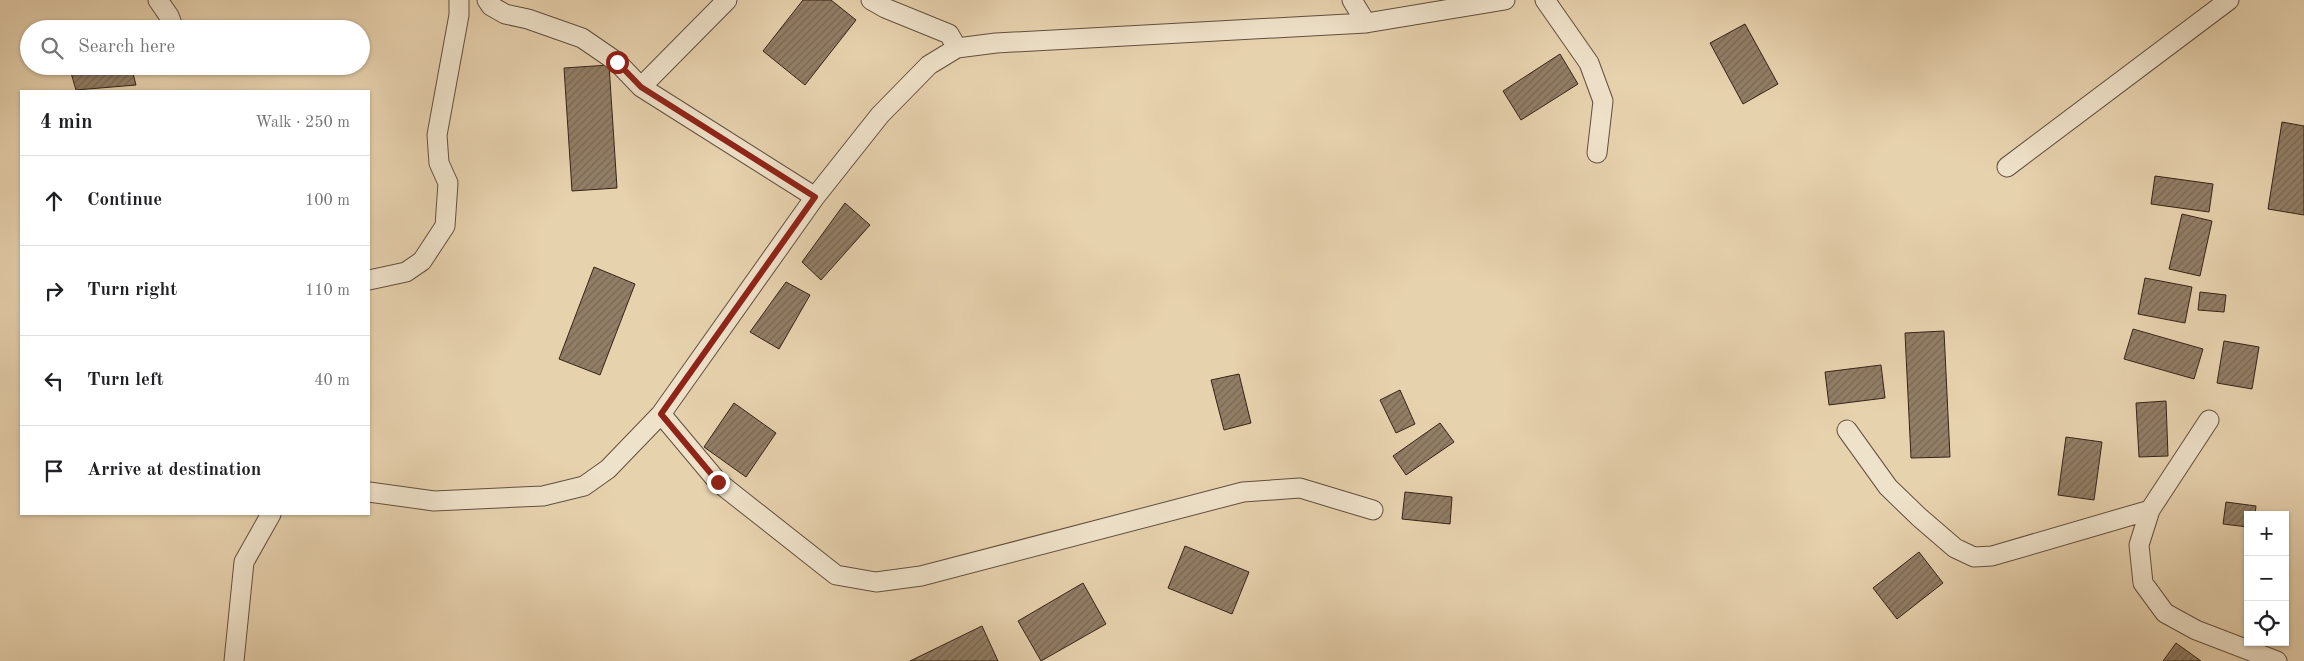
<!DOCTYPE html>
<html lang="en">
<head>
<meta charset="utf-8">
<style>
  :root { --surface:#fff; --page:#f6f6f6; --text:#202124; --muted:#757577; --line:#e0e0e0 }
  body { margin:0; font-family:"Old Standard TT",serif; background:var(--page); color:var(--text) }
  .controls { position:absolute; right:15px; bottom:15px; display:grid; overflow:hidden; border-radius:0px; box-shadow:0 1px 4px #0004 }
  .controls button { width:45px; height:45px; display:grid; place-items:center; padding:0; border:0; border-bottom:1px solid var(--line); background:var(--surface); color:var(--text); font:25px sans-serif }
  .stop { position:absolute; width:15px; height:15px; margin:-11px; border:4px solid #8f2418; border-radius:50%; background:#fff }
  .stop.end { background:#8f2418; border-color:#fff; box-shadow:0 1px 5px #0008 }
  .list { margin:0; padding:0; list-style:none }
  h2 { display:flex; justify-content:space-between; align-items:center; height:65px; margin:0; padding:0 20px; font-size:21px }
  h2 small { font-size:16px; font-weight:400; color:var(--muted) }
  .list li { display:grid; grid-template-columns:32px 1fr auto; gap:15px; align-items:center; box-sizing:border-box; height:90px; padding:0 20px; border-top:1px solid var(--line) }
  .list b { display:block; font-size:19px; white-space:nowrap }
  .list em { font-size:16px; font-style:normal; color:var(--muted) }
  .icon { flex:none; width:28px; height:28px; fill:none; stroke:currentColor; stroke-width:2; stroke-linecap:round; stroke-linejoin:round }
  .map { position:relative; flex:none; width:2304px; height:661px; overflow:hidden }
  .search { position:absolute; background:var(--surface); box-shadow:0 1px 4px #0004; left:20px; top:20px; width:350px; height:55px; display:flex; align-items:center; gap:12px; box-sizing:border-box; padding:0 18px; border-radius:28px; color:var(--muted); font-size:19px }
  .panel { position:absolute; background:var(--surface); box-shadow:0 1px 4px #0004; left:20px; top:90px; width:350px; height:425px; border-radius:0px }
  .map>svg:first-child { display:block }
</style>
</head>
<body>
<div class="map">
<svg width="2304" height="661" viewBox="0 0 2304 661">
  <defs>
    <pattern id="building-hatch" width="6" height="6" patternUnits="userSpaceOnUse" patternTransform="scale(1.25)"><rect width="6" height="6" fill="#927e66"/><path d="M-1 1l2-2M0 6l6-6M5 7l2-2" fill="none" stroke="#786753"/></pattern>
  </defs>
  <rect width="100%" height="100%" fill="#e7d2ae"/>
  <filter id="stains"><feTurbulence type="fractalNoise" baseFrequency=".004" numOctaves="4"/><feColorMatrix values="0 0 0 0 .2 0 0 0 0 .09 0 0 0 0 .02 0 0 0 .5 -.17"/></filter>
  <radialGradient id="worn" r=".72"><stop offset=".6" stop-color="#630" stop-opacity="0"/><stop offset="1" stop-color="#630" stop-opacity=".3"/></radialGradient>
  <path fill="url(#building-hatch)" stroke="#352319" d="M803 0H831L856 20 805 85 763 51Z
    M1745 24 1778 84 1743 104 1710 43Z
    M1560 54 1578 84 1521 120 1503 91Z
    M609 65 617 188 572 191 564 68Z
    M69 66H131L136 85 76 90Z
    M2282 122 2304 126V215L2268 209Z
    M2155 176 2213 184 2209 212 2151 204Z
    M845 203 870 225 821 280 802 262Z
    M2182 214 2212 221 2200 276 2169 269Z
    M594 267 635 284 600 375 559 359Z
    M2145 278 2192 287 2185 323 2138 314Z
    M786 282 810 295 779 349 750 332Z
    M2200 292 2226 295 2224 312 2198 310Z
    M2133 329 2203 349 2194 379 2124 359Z
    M1944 331 1950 457 1911 458 1905 333Z
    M2224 341 2259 347 2252 389 2217 383Z
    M1881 365 1885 398 1829 405 1825 372Z
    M1239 374 1251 423 1224 430 1211 380Z
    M1400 390 1415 424 1396 433 1380 400Z
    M2166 401 2168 456 2139 457 2136 403Z
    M734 403 776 433 746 477 704 447Z
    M1440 423 1454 442 1406 475 1393 456Z
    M2066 437 2102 442 2094 500 2058 495Z
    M1405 492 1452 497 1450 524 1402 519Z
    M2226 502 2256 506 2255 515H2248V527L2223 524Z
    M1185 546 1249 572 1232 614 1168 588Z
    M1919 552 1943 583 1897 619 1873 588Z
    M1083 583 1106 624 1041 661 1018 621Z
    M982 626 998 661H910Z
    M2176 643 2201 661H2163Z"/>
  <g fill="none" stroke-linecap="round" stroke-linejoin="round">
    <defs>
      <path id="street" d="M158 0 169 16 174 29
        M487 0 491 6 505 14 528 19 582 38 617 62 641 87 815 197
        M871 0 885 8 949 34 957 48
        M1352 0 1366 23
        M1545 0 1589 63 1603 101 1597 153
        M641 87 727 0
        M2007 167 2229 0
        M369 280 406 272 422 261 445 226 448 183 439 163 437 135 459 15V0
        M661 414 718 482 836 575 876 582 921 576 1243 492 1300 488 1373 510
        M2209 420 2150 510 2139 545 2143 583 2165 613 2196 630 2277 661
        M1847 430 1888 487 1919 517 1955 548 1974 557 1992 556 2150 510
        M369 492 434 501 543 496 584 486 608 469 661 414 815 197 880 115 929 65 957 48 996 43 1366 23 1505 0
        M234 661 244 562 271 514"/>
    </defs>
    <use href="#street" stroke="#624f3e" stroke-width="21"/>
    <use href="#street" stroke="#efe2ca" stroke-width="19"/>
  </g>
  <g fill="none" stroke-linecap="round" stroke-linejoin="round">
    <path stroke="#8f2418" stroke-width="6" d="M617 62 641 87 815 197 661 414 718 482"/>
  </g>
  <rect width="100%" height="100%" filter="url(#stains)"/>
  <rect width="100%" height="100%" fill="url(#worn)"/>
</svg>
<div class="controls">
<button>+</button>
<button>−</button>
<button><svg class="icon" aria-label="locate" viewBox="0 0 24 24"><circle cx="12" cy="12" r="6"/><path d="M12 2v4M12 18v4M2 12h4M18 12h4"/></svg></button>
</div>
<div class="stop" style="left:617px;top:62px"></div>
<div class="stop end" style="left:718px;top:482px"></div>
<div class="search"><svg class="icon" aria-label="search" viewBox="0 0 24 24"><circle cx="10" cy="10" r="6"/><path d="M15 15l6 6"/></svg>Search here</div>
<section class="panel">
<h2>4 min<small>Walk · 250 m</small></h2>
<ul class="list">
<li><svg class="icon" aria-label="ahead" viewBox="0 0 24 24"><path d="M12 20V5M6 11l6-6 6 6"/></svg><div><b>Continue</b></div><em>100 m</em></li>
<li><svg class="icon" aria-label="right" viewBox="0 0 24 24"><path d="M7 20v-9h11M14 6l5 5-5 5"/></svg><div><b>Turn right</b></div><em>110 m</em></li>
<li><svg class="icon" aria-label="left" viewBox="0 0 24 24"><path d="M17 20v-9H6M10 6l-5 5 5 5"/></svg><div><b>Turn left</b></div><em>40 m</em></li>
<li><svg class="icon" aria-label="arrive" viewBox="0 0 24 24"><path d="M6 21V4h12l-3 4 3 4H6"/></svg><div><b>Arrive at destination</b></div></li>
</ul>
</section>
</div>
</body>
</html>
